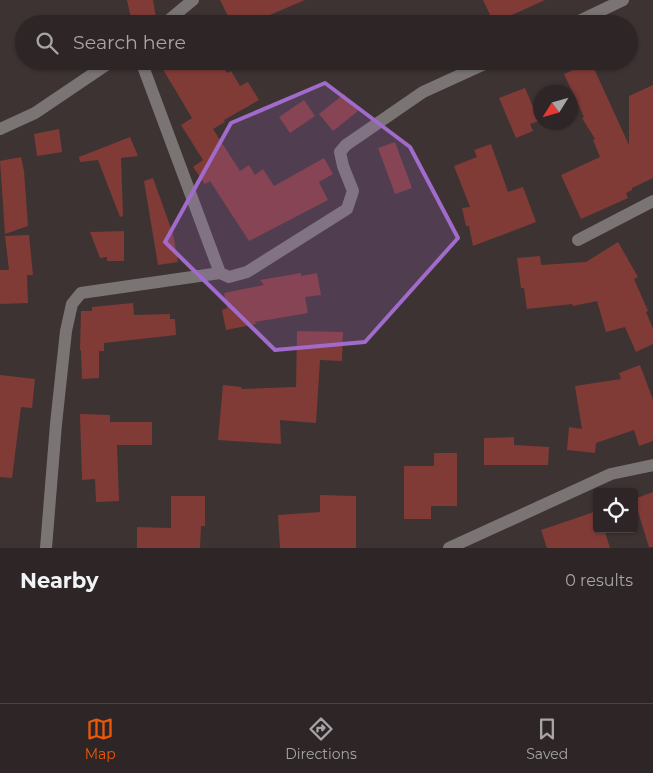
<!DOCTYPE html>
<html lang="en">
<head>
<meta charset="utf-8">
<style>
  :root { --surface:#2e2626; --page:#3a3232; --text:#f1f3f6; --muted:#a7a5a7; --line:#494343; --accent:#ea580c }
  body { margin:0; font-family:Montserrat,sans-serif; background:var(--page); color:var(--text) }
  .controls { position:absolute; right:15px; bottom:15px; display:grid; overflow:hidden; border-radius:5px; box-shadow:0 1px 4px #0004 }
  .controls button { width:45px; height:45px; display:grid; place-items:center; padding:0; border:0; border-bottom:1px solid var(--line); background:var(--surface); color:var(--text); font:25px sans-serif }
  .compass { position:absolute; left:533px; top:85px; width:45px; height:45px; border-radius:50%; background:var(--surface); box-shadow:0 1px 4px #0004; rotate:233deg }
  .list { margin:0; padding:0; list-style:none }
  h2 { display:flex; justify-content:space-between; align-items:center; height:65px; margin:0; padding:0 20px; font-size:21px }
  h2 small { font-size:16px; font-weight:400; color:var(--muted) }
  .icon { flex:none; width:28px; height:28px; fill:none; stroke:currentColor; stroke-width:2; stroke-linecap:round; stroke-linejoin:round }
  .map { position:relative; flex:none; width:653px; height:548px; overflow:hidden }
  .search { position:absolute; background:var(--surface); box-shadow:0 1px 4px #0004; left:15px; right:15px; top:15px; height:55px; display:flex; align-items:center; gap:12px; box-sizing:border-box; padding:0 18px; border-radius:28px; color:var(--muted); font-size:19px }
  .sheet { height:155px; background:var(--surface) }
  nav { display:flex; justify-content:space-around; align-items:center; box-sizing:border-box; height:70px; border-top:1px solid var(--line); background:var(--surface); font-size:14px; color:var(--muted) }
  nav a { display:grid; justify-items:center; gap:2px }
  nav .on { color:var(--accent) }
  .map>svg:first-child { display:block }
</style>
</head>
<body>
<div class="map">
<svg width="653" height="548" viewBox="0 0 653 548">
  <rect width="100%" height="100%" fill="#3d3332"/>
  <path fill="#803b37" d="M127 0H153L156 18 132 23Z
    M220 0H305L249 24H232Z
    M483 0H545L494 23Z
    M158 61H220L227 73 231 71 240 86 248 82 259 100 224 120 225 122 213 129 240 171 249 165 255 175 263 169 274 186 324 158 333 174 319 182 328 200 249 241 210 181 205 184 193 167 203 160 181 125 192 118Z
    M591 62 629 145V96L653 85V178L632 188V190L626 193 628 198 581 219 561 175 600 157 593 140 595 139 582 118 584 117 564 74Z
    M525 88 539 121 530 124 533 131 516 138 499 98Z
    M344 94 358 111 333 131 319 114Z
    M304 100 315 116 290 133 279 117Z
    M59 129 62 152 37 156 34 134Z
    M130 137 138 156 121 158 123 216 120 217 98 160 80 162 79 157Z
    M395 142 412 188 395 194 378 148Z
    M491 144 508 192 523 187 536 222 473 246 469 226H466L462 208 470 207 454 166 477 157 474 150Z
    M21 157 24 171 28 226 5 234 0 161Z
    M153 178 173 234 178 262 158 265 144 181Z
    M124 231V261H107V257L100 258 90 232Z
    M29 235 33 275H27L28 303 0 304V270H9L5 236Z
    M618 242 638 277 634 279 648 311 646 312 653 329V344L636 352 625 327 606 332 597 301 573 306 572 304 527 309 524 288H521L517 258 540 256 541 265 586 262Z
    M301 273V276L317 273 321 295 305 297 308 313 255 322 256 324 226 330 222 310 227 308 224 293 264 285 260 280Z
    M133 303 134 315 170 314V319H175L176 335 104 343V351H99V378L82 379 81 350H80L81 311H92V307Z
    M297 331 343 332 342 361 320 360 316 423 280 420 281 444 218 440 223 385 242 387 241 389 296 387Z
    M640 365 653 400V441L639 446 634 430 596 443 595 453 567 450 569 427 582 429 575 386 621 379 619 373Z
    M0 375 35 379 32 408 21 407 12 478 0 477Z
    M80 414 110 415V422H152V445H117L119 501 96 502 95 479 82 480Z
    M514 437V445L549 447 548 465H484V438Z
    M434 453H457V506H431V519H404V466H434Z
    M653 492V547H649L634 499Z
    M320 495 356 496V548H280L278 515 320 512Z
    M171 496H205V526H201L200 548H137V527L171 528Z
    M597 511V529H604L610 548H547L541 530Z"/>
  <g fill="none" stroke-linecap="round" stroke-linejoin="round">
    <path stroke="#7a7574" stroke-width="12" d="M164 24 193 0
      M573 24 623 0
      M0 129 35 113 112 61
      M578 240 653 201
      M220 273 229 277 247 272 347 209 353 191 343 166 340 152 346 145 423 92 491 61
      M46 548 56 424 66 331 72 304 81 293 220 273 141 61
      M449 548 611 474 653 465"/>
  </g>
  <path fill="#a06bca" fill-opacity="0.2" stroke="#a06bca" stroke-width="4" stroke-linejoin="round" d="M325 83 410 147 458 238 365 342 275 350 165 242 231 123Z"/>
</svg>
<div class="controls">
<button><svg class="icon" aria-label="locate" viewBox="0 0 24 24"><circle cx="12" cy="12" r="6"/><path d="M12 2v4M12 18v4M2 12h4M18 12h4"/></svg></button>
</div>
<svg class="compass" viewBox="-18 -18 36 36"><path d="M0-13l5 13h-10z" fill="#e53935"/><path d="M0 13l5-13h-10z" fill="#a7a5a7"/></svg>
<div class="search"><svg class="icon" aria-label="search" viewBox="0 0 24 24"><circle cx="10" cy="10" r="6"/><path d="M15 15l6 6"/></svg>Search here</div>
</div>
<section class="sheet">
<h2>Nearby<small>0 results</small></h2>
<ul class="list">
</ul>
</section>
<nav>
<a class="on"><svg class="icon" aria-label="map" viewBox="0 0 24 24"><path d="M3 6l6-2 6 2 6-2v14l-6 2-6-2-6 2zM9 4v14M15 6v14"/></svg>Map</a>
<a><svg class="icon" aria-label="directions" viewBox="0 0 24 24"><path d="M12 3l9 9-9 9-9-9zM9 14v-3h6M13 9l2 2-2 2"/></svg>Directions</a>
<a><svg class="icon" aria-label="saved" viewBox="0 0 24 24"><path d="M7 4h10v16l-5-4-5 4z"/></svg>Saved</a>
</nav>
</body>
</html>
